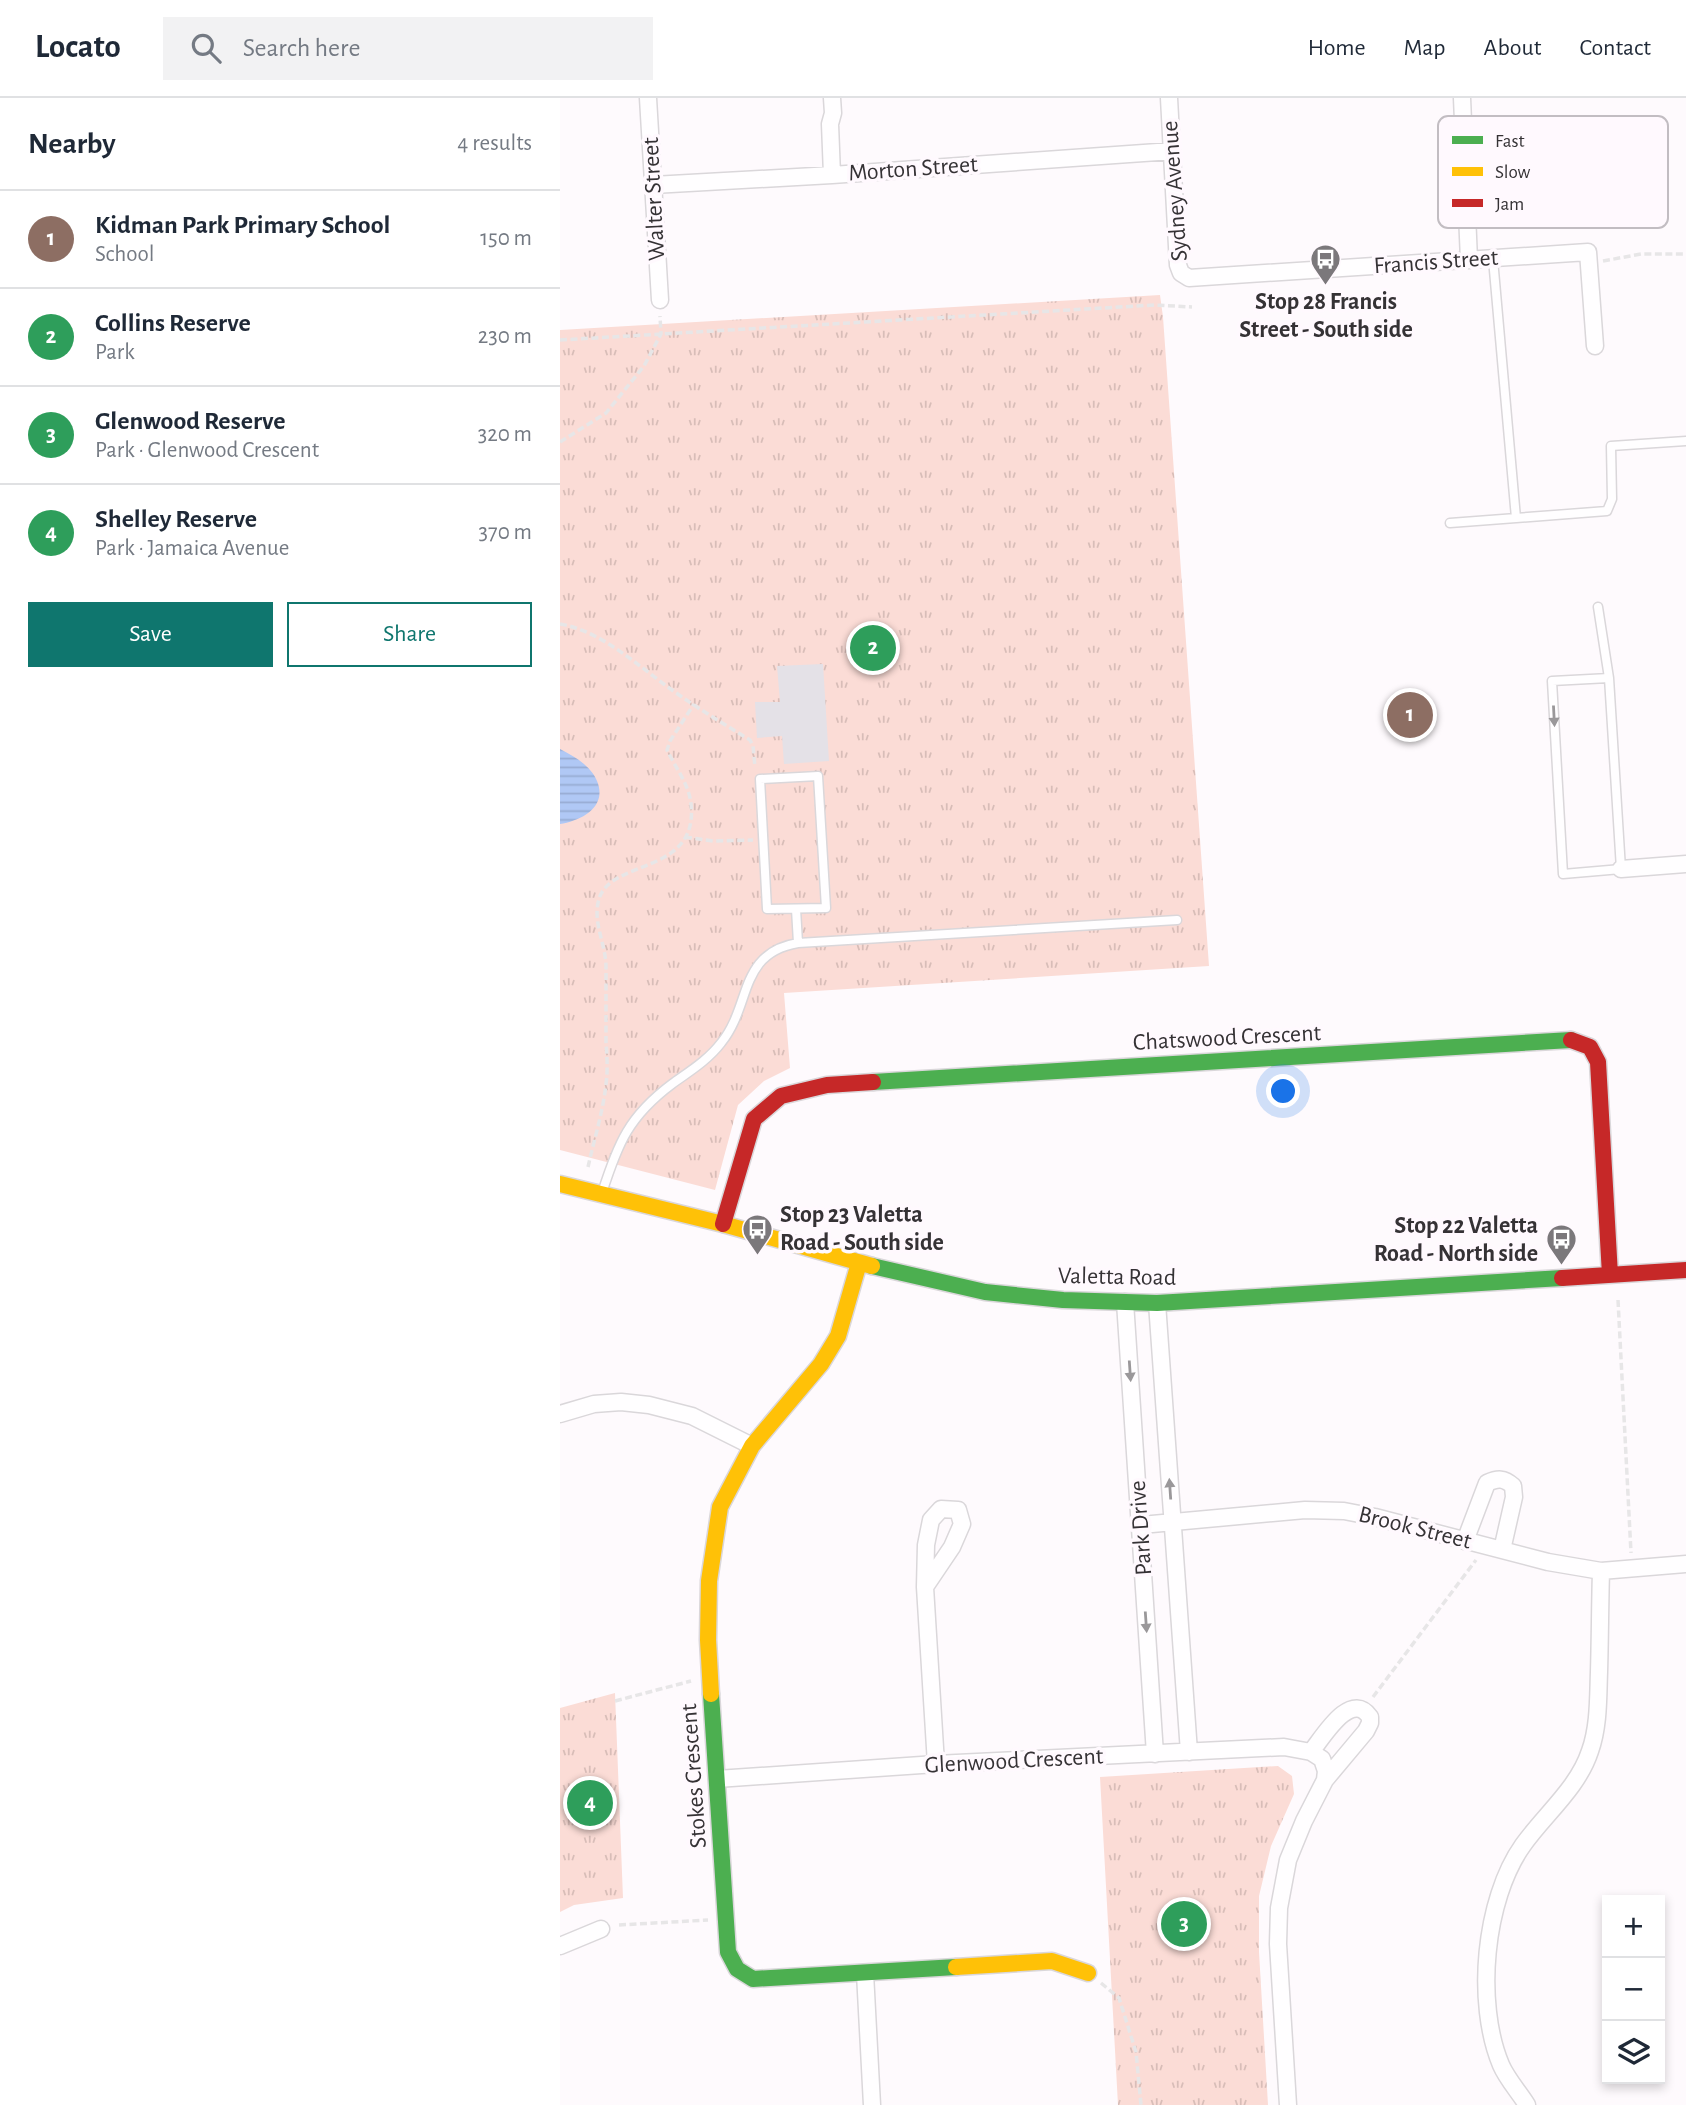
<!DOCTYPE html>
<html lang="en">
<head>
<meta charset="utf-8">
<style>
  :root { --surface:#fff; --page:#f2f2f3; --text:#1f2937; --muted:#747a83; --line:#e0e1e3; --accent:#0f766e }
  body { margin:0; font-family:"Alegreya Sans",sans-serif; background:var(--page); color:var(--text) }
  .controls { position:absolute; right:21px; bottom:21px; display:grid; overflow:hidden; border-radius:0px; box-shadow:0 4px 10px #0003 }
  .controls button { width:63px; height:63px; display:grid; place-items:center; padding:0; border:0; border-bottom:2px solid var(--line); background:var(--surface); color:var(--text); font:35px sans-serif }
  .you { position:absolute; left:724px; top:994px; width:24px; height:24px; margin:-18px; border:5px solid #fff; border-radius:50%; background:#1a73e8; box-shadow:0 0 0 10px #1a73e833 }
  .badge { display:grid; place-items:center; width:46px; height:46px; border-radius:50%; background:var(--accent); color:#fff; font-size:23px; font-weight:700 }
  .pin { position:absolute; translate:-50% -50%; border:4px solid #fff; box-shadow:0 2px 7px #0006 }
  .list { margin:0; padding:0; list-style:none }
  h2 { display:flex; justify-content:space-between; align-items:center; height:91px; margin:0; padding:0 28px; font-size:30px }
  h2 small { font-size:23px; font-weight:400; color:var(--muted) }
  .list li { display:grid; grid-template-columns:46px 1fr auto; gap:21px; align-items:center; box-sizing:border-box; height:98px; padding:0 28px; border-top:2px solid var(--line) }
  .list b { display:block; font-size:26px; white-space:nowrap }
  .list p { margin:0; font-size:23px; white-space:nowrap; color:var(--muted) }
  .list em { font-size:23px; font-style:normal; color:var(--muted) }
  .actions { display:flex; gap:14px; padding:21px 28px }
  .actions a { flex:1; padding:16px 0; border:2px solid var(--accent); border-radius:0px; text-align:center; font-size:24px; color:var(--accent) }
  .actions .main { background:var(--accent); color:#fff }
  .icon { flex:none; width:38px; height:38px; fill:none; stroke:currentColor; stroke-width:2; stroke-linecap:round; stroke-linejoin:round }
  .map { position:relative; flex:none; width:1126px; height:2007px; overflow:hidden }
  header { display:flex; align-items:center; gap:42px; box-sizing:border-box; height:98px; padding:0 35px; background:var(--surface); border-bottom:2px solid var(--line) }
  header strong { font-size:33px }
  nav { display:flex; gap:38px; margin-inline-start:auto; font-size:24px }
  .search { width:490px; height:63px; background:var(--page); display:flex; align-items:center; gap:18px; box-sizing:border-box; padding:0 24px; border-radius:0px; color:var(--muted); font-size:26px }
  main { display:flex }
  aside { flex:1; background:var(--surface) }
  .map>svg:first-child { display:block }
</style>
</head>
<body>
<header>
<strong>Locato</strong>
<div class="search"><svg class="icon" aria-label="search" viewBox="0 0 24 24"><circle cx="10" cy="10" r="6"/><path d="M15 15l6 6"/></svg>Search here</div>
<nav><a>Home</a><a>Map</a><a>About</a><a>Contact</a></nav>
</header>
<main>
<aside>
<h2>Nearby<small>4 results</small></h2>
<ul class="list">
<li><span class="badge" style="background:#8d6e63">1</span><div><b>Kidman Park Primary School</b><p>School</p></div><em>150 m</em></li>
<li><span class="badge" style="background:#2e9e5b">2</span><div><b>Collins Reserve</b><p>Park</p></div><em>230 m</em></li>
<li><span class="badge" style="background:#2e9e5b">3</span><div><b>Glenwood Reserve</b><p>Park · Glenwood Crescent</p></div><em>320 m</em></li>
<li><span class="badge" style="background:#2e9e5b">4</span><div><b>Shelley Reserve</b><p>Park · Jamaica Avenue</p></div><em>370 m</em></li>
</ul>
<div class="actions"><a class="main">Save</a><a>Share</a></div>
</aside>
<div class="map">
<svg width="1126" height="2007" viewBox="0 0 1126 2007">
  <defs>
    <pattern id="park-tufts" width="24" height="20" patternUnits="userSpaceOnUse" patternTransform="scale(1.75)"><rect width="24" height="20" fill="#fbdcd6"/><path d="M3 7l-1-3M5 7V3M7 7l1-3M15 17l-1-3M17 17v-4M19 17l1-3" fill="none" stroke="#d8bdb8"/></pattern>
    <pattern id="water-rules" width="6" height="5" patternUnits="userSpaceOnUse" patternTransform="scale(1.75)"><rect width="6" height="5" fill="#b0c8f5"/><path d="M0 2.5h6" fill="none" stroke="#98acd3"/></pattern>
  </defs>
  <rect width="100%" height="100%" fill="#fefafd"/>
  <path fill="url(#park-tufts)" d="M600 197 603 219 649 868 224 895 230 970 204 983 178 1007 155 1092 0 1052V232Z
    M55 1595 63 1800 14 1807 0 1814V1610Z
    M718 1668 732 1678 734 1696 711 1748 699 1798V1854L708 2007H558L540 1679Z"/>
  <path fill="url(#water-rules)" d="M0 651C14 658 31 668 37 683 48 709 21 723 0 726Z"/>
  <path fill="#e4e1e7" d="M263 566 269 663 224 666 222 638 197 640 195 604H220L217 568Z"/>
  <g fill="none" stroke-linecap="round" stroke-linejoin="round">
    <defs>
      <path id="lane" d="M933 161 956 420 1047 413 1052 401 1051 348 1126 343
        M890 425 956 420
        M1038 509 1049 580 1061 771 1003 776 992 583 1049 580
        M258 678 266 810 207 811 200 681Z
        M236 811 238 845
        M42 1095C58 1045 69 1018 112 986 130 973 148 962 161 945 192 907 178 855 238 845L617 822"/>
      <path id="street" d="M88 0 100 202
        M609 0 618 167 621 175 629 180 1028 154 1035 248
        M902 0 909 162
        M272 77 270 26 273 15 272 0
        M93 87 272 77 612 53
        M1061 771 1126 766
        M565 1204 595 1656
        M597 1205 629 1654
        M0 1316 34 1306 61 1304 89 1307 132 1318 192 1348
        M581 1427 745 1412 784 1413 815 1419 988 1464 1041 1473 1126 1466
        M905 1443 927 1385C938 1380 944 1380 953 1388L954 1399 942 1452
        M365 1489 392 1449 402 1426 398 1412 381 1411 371 1422 366 1447 365 1489 376 1666
        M751 1654C763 1639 791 1591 810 1619V1625L806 1633 765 1682
        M157 1681 376 1666 724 1649 751 1654 762 1661 766 1673 765 1682 744 1723 728 1762 719 1810 718 1846 728 2007
        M0 1848 41 1831
        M305 1875 312 2007
        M967 2007C959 1994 947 1981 941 1967 915 1905 924 1802 963 1747 985 1716 1018 1690 1030 1653 1039 1628 1038 1599 1039 1574 1040 1540 1040 1507 1041 1473"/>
      <path id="fast" d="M313 984 1011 942
        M312 1168 425 1194 503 1202 597 1205 1002 1180
        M151 1596 168 1854 177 1871 193 1881 396 1869"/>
      <path id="slow" d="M0 1086 163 1126 312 1168
        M151 1596 148 1542 149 1483 160 1409 192 1348 261 1266 278 1238 299 1165
        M396 1869 492 1863 528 1875"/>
      <path id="jam" d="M1011 942 1030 949 1038 964 1050 1177
        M163 1126 194 1021 221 998 267 987 313 984
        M1002 1180 1126 1172"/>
    </defs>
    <use href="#lane" stroke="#dad7da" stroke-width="11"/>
    <use href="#street" stroke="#dad7da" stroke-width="19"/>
    <use href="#fast" stroke="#dad7da" stroke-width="19"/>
    <use href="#slow" stroke="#dad7da" stroke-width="19"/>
    <use href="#jam" stroke="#dad7da" stroke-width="19"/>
    <path stroke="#e7e6e7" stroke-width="3.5" stroke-dasharray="7 3.5" stroke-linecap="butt" d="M1043 163 1081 156H1126
      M0 242 594 207 632 209
      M0 344 46 315 84 268 101 236 100 218
      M0 526C42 533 78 568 112 592 137 610 164 626 190 642L193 648 195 669
      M125 739 153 743 193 742
      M28 1069C34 1042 43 1014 46 986 48 972 47 958 46 944 46 919 46 894 46 869 46 846 32 824 39 801 50 761 139 777 131 706 129 686 115 669 107 652L110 643 134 606
      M1058 1202 1071 1455
      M813 1599 916 1462
      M55 1603 131 1583
      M59 1827 148 1822
      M541 1885 559 1900 576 1954 581 2007"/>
    <use href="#lane" stroke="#fffeff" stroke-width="8"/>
    <use href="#street" stroke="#fffeff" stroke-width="16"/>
    <use href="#fast" stroke="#4caf50" stroke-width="16"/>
    <use href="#slow" stroke="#ffc107" stroke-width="16"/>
    <use href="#jam" stroke="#c62828" stroke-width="16"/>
  </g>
  <defs><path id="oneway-solid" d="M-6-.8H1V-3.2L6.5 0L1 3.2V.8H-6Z" transform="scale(1.75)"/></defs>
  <g fill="#9a989a">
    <use href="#oneway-solid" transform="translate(994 618) rotate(87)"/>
    <use href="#oneway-solid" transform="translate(570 1273) rotate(86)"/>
    <use href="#oneway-solid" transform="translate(610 1391) rotate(-94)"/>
    <use href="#oneway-solid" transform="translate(586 1524) rotate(86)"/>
  </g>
  <defs>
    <symbol id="bus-pin" viewBox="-11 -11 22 30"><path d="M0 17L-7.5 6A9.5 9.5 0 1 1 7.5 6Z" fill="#7b787b" stroke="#fff9fe"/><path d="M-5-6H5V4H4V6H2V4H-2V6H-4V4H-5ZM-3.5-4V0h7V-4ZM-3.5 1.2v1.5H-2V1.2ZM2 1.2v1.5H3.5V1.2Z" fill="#fff"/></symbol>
  </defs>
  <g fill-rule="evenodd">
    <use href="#bus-pin" x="748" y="144" width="35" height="47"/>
    <use href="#bus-pin" x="180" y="1114" width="35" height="47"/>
    <use href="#bus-pin" x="984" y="1124" width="35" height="47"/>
  </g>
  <g text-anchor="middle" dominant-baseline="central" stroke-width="7" stroke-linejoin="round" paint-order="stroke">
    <g font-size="24" fill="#353235" stroke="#fff9fe">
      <text transform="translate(353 71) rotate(-4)">Morton Street</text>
      <text transform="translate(615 93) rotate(-94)">Sydney Avenue</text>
      <text transform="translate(94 101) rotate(-93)">Walter Street</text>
      <text transform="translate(876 164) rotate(-4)">Francis Street</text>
      <text transform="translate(667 940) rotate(-3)">Chatswood Crescent</text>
      <text transform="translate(557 1179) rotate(1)">Valetta Road</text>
      <text transform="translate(581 1430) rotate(-94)">Park Drive</text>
      <text transform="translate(855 1430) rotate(14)">Brook Street</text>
      <text transform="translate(454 1663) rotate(-3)">Glenwood Crescent</text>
      <text transform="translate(134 1678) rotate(-94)">Stokes Crescent</text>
    </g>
    <g font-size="24" font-weight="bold" fill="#353235" stroke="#fff9fe">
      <text x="766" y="204">Stop 28 Francis<tspan x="766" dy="28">Street - South side</tspan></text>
      <text x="220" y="1117" text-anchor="start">Stop 23 Valetta<tspan x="220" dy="28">Road - South side</tspan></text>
      <text x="978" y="1128" text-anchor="end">Stop 22 Valetta<tspan x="978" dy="28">Road - North side</tspan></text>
    </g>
  </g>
  <rect x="878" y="18" width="230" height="112" rx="10" fill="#fff9fe" stroke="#c2bdc2" stroke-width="2"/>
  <rect x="892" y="38" width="31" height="8" fill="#4caf50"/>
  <rect x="892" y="69" width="31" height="9" fill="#ffc107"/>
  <rect x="892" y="101" width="31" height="8" fill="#c62828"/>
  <g font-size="19" fill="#353235">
    <text x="935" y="49">Fast</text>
    <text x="935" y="80">Slow</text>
    <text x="935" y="112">Jam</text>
  </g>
</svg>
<div class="controls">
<button>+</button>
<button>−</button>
<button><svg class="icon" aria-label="layers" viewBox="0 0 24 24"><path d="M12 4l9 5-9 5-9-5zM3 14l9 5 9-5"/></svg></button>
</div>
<div class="you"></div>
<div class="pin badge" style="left:850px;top:617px;background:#8d6e63">1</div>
<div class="pin badge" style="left:313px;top:550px;background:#2e9e5b">2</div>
<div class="pin badge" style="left:624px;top:1826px;background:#2e9e5b">3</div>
<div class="pin badge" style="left:30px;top:1705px;background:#2e9e5b">4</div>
</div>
</main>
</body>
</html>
